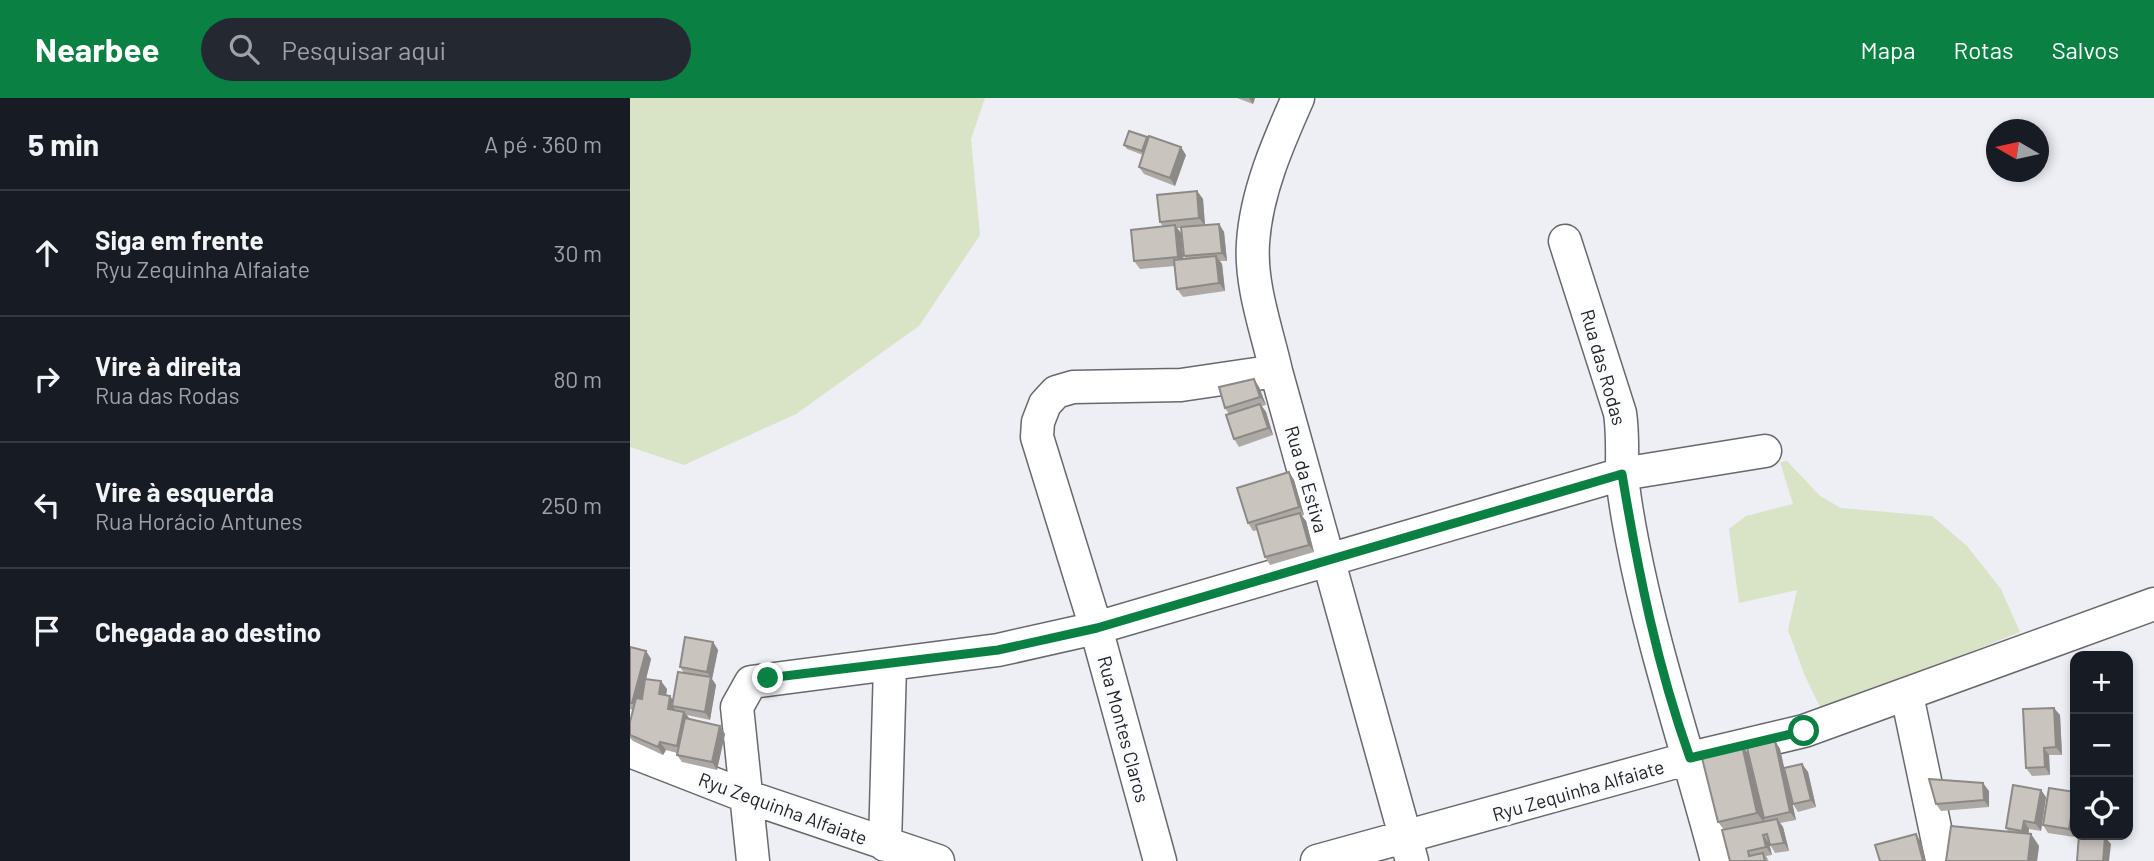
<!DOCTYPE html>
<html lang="pt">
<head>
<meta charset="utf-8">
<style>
  :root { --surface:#171b24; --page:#242831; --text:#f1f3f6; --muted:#9ea1a6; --line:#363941; --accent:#0b8043 }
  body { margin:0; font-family:Barlow,sans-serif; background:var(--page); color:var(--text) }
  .controls { position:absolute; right:21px; bottom:21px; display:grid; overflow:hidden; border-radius:14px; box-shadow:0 4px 10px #0003 }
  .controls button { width:63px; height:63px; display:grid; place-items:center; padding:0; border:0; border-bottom:2px solid var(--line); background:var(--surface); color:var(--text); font:35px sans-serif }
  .compass { position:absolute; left:1356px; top:21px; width:63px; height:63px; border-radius:50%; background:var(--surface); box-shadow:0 4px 10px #0003; rotate:279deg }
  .stop { position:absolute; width:21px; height:21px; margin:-16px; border:5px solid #0b8043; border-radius:50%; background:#fff }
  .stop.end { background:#0b8043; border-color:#fff; box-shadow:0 2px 7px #0008 }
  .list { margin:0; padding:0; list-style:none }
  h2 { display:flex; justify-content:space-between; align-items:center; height:91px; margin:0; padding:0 28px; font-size:30px }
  h2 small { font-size:23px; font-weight:400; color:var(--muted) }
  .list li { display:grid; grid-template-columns:46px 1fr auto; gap:21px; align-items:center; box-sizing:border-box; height:126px; padding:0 28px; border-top:2px solid var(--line) }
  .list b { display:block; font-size:26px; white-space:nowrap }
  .list p { margin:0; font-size:23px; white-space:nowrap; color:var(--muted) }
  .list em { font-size:23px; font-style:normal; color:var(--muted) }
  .icon { flex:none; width:38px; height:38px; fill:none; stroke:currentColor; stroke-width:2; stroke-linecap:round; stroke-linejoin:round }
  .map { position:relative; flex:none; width:1524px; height:763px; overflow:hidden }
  header { display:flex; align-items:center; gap:42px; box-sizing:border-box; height:98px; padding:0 35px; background:var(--accent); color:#fff }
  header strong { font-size:33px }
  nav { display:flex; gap:38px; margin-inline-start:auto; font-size:24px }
  .search { width:490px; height:63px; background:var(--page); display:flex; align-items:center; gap:18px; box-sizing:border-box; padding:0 24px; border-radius:38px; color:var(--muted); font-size:26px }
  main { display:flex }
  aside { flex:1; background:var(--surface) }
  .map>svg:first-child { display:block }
</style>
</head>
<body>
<header>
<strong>Nearbee</strong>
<div class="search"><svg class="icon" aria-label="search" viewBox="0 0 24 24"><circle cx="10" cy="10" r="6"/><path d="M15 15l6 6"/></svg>Pesquisar aqui</div>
<nav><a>Mapa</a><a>Rotas</a><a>Salvos</a></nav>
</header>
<main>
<aside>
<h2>5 min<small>A pé · 360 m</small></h2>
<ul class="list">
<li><svg class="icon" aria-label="ahead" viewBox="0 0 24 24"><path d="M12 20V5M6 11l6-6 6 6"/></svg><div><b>Siga em frente</b><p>Ryu Zequinha Alfaiate</p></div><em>30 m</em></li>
<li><svg class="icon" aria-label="right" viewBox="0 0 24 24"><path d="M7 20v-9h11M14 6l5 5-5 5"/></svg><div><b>Vire à direita</b><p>Rua das Rodas</p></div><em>80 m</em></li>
<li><svg class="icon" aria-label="left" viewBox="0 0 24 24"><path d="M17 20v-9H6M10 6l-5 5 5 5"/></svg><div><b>Vire à esquerda</b><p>Rua Horácio Antunes</p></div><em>250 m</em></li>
<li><svg class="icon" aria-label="arrive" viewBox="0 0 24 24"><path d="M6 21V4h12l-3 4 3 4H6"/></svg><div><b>Chegada ao destino</b></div></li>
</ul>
</aside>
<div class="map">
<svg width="1524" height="763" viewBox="0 0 1524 763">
  <rect width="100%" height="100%" fill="#edeff5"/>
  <path fill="#d9e3c5" d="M0 0H355L341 41 350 137 289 228 166 316 54 367 0 349Z
    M1157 363 1190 398 1211 410 1302 418 1337 448 1371 491 1390 534 1192 613 1175 578 1158 532 1167 492 1109 505 1099 431 1116 418 1163 406 1150 364Z"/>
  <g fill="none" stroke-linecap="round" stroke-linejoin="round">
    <defs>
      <path id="minor" d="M668 0C648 45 626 95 623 145 620 187 637 233 646 273L782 763
        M935 143 990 315C993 335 992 353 992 374 993 395 998 421 1002 442 1023 552 1059 656 1087 763
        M1277 597 1312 763
        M0 653 118 699 308 763
        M255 747 260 567
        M123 763 107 609 121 584 368 552 466 530 992 376 1135 353
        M530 763 466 530 407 339 408 324 415 306 426 294 443 289 551 287 646 273
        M687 763 1060 660 1174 633 1524 506"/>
    </defs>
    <use href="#minor" stroke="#67696e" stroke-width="35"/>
    <use href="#minor" stroke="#fff" stroke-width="32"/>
  </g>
  <path fill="#aea9a4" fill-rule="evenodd" d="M607 0H625L623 6Z
    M517 39 518 41 556 57 545 88 514 76 509 69 513 57 497 51 494 47Z
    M567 93 573 101 575 127 589 126 594 134 597 163H590L592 166 595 193 553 199 547 191 545 168 510 171 504 163 533 129 530 124ZM547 130H551L554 158 556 161H553L551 135Z
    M629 289 636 307 632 308 636 314 643 337 609 349 604 341 599 316 595 310Z
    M659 374 664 382 674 417 672 418 676 423 684 454 640 467 635 459 628 432 623 433 618 425Z
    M83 544 88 552 82 581 86 587 80 622 57 617 59 621 90 628 95 636 87 672 52 664 47 657V655L36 652 33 657 3 643 0 640V624L3 612 0 611V549L16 553 21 561 16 581 37 591 36 598 43 603 54 575 50 569Z
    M1430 617 1432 657H1419L1420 677 1402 678 1396 670Z
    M1145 643 1150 651 1154 670 1172 666 1178 674 1186 709 1168 714 1163 706 1159 690 1166 722 1150 725 1153 729 1159 753 1145 755 1139 745 1142 757 1136 758 1139 763H1100L1094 732 1088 724 1119 656Z
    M1359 693V709L1311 713 1306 706Z
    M1445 694V733L1444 739 1418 735 1413 727Z
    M1416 699 1411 733 1399 731 1398 736H1401L1409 748 1407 763H1316L1379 734 1376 730Z"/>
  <path fill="#8d8986" d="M619 0H625L623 6Z
    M551 49 556 57 545 88 540 80Z
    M567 93 573 101 575 128 569 120Z
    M589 126 594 134 597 163 592 155Z
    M545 127 551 135 554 167 548 159Z
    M586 158 592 166 595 193 589 185Z
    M624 281 629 289 636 307 630 299Z
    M630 306 636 314 643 337 638 330Z
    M659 374 664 382 674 417 669 409Z
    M670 415 676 423 684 454 679 447Z
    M83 544 88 552 82 581 86 587 80 622 75 614 81 580 77 574Z
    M16 553 21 561 8 613 2 605Z
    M31 583 37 591 35 604 29 596Z
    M40 598 46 606 42 608 45 611 43 619 38 611Z
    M1424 610 1430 617 1432 657 1426 649Z
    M54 614 60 621 53 656 47 648Z
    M90 628 95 636 87 672 82 664Z
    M1145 643 1150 651 1166 722 1160 714Z
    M30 644 36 652 33 657 28 649Z
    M1112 647 1120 658 1135 726 1127 715Z
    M1414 650 1419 657 1420 677 1415 669Z
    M1172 666 1178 674 1186 709 1181 702Z
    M1353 685 1359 693V709L1354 702Z
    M1411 692 1416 699 1411 733 1405 725Z
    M1445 694V732L1444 739 1439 731Z
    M1147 721 1153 729 1159 753 1154 745Z
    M1394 723 1399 731 1398 741 1392 733Z
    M1286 736 1291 744 1296 763H1293Z
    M1401 736 1409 748 1407 763H1398Z
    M1133 737 1139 745 1142 757 1136 749Z
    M1475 739 1481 746 1479 763H1473Z"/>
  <path fill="#cac4bf" stroke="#8d8986" stroke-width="2" d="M499 33 517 39 512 53 494 47Z
    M519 38 551 49 540 80 509 69Z
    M567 93 569 120 530 124 527 97Z
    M589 126 592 155 554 158 551 129Z
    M545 127 548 159 504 163 501 132Z
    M586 158 589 185 547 191 544 162Z
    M624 281 630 299 595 310 589 289Z
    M630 306 638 330 604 341 596 317Z
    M659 374 669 409 618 425 607 390Z
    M670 415 679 447 635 459 626 427Z
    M55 539 83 544 77 574 50 569Z
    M0 549 16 553 2 605H0Z
    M48 574 81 579 75 614 42 608Z
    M15 581 31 583 29 596 40 598 38 611 54 614 47 648 30 644 28 649 0 637V624L6 600 12 601Z
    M1424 610 1426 649 1414 650 1415 669 1396 670 1393 611Z
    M55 620 90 628 82 664 47 657Z
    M1145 643 1160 714 1134 720 1117 650Z
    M1112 647 1127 715 1088 724 1072 660 1085 653Z
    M1172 666 1181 702 1163 706 1154 670Z
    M1299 681 1353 685 1354 702 1306 706Z
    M1383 687 1411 692 1405 725 1394 723 1392 733 1376 730Z
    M1419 690 1445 694 1439 731 1413 727Z
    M1147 721 1154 745 1140 747 1137 736 1133 737 1136 749 1118 753 1119 758 1133 755 1135 763H1100L1092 732Z
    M1321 728 1401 736 1398 763H1316Z
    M1286 736 1293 763H1250L1245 747Z
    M1449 737 1475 739 1473 763H1447Z"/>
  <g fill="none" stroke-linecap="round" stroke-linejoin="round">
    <path stroke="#0b8043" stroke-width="9" d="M138 580 368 552 467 530 992 376C1008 473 1027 568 1060 660L1174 633"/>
  </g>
  <g text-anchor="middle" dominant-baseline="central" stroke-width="7" stroke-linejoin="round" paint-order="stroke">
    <g font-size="19" fill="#242427" stroke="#fbfcff">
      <text transform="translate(974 269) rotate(74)">Rua das Rodas</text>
      <text transform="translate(677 381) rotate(74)">Rua da Estiva</text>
      <text transform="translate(494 631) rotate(75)">Rua Montes Claros</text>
      <text transform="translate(948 692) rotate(-16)">Ryu Zequinha Alfaiate</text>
      <text transform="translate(153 710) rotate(20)">Ryu Zequinha Alfaiate</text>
    </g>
  </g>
</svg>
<div class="controls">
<button>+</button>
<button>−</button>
<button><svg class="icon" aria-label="locate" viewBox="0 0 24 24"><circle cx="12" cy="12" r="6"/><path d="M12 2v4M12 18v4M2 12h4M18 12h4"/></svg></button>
</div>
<svg class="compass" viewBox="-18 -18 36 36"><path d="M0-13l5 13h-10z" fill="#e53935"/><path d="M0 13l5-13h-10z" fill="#9ea1a6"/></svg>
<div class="stop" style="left:1174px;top:633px"></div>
<div class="stop end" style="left:138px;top:580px"></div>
</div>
</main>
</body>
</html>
